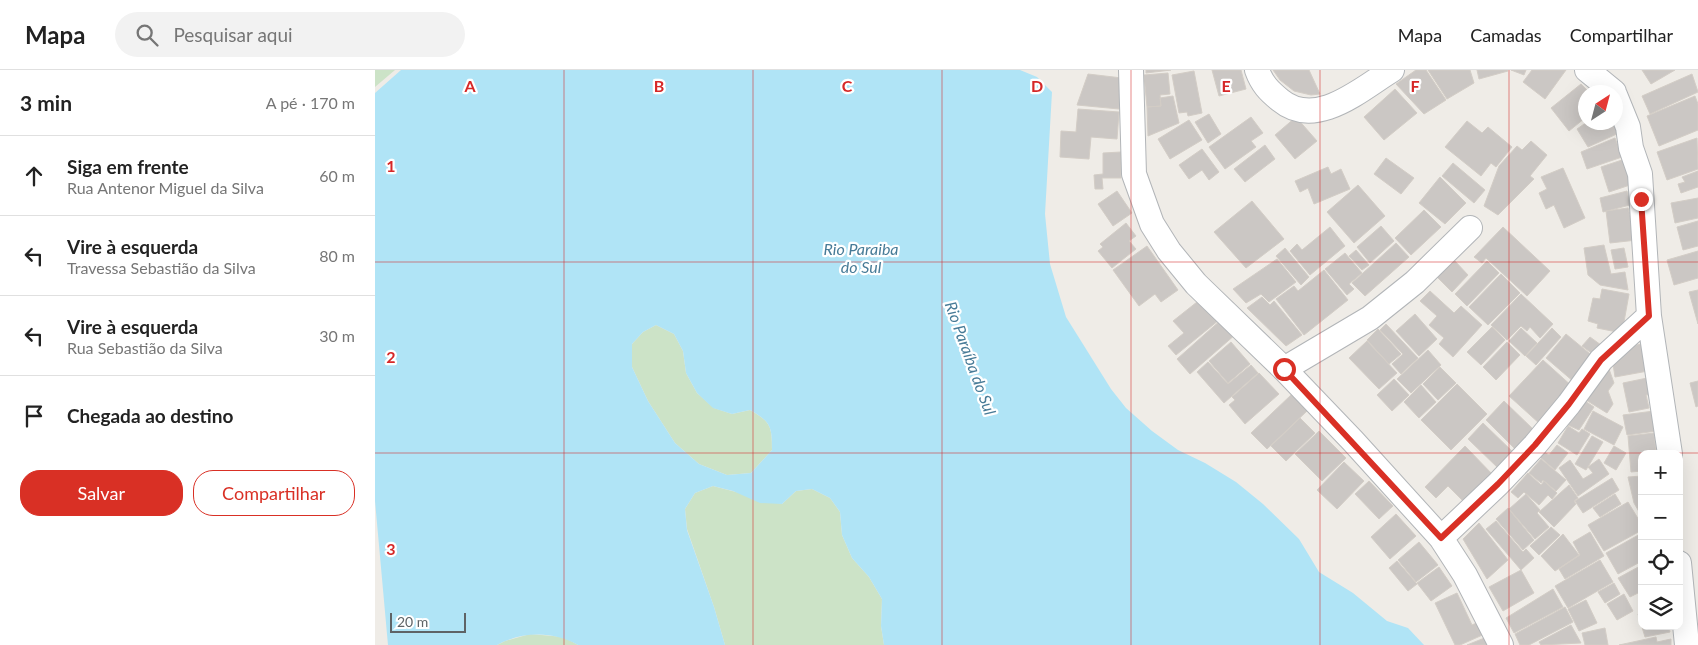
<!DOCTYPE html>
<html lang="pt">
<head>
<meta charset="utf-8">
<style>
  :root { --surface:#fff; --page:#f2f2f2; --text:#222; --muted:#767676; --line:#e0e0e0; --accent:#d93025 }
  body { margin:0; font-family:Lato,sans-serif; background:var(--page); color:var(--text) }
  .controls { position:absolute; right:15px; bottom:15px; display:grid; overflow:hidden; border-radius:10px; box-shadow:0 5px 20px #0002 }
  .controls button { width:45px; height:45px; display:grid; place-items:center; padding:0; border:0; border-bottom:1px solid var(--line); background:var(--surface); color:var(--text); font:25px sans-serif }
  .compass { position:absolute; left:1203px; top:15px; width:45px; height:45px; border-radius:50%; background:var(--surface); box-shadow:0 5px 20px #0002; rotate:36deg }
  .scale { position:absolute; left:15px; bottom:12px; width:76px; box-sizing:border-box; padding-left:5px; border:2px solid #5e6366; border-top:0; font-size:14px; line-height:18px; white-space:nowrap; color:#5e6366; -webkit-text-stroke:4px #fff; paint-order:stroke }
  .stop { position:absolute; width:15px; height:15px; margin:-11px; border:4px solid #d93025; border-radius:50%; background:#fff }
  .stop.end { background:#d93025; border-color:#fff; box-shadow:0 1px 5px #0008 }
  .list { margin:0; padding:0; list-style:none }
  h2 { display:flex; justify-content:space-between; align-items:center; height:65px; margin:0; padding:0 20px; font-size:21px }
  h2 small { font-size:16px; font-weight:400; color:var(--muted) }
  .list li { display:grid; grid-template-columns:32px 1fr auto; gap:15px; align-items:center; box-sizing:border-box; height:80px; padding:0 20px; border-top:1px solid var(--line) }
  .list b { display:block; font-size:19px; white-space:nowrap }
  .list p { margin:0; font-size:16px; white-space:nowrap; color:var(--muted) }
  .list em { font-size:16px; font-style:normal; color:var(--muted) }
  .actions { display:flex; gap:10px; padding:15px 20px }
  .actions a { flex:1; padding:11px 0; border:1px solid var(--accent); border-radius:20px; text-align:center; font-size:18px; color:var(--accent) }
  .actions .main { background:var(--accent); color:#fff }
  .icon { flex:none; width:28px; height:28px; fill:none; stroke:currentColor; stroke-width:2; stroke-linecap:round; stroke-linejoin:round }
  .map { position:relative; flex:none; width:1323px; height:575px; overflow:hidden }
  header { display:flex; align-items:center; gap:30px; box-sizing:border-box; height:70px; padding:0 25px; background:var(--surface); border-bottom:1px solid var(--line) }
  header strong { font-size:24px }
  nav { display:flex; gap:28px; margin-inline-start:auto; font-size:18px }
  .search { width:350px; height:45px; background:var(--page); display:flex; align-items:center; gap:12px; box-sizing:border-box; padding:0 18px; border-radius:28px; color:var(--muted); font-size:19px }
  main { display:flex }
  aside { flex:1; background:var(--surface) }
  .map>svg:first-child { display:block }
</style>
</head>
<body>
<header>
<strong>Mapa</strong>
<div class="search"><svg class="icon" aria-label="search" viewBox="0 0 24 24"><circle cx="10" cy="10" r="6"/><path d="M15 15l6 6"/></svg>Pesquisar aqui</div>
<nav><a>Mapa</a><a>Camadas</a><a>Compartilhar</a></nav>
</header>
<main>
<aside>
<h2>3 min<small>A pé · 170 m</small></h2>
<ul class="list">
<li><svg class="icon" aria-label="ahead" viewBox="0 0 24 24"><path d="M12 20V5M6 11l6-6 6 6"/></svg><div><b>Siga em frente</b><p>Rua Antenor Miguel da Silva</p></div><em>60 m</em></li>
<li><svg class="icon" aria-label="left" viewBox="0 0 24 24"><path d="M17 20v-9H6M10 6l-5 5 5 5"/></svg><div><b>Vire à esquerda</b><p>Travessa Sebastião da Silva</p></div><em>80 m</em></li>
<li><svg class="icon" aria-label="left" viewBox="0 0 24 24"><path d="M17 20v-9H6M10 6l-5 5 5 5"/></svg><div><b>Vire à esquerda</b><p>Rua Sebastião da Silva</p></div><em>30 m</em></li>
<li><svg class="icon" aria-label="arrive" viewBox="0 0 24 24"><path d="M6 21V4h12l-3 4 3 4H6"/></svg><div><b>Chegada ao destino</b></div></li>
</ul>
<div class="actions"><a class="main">Salvar</a><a>Compartilhar</a></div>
</aside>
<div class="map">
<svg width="1323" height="575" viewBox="0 0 1323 575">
  <rect width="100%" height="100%" fill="#efece7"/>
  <path fill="#cce3c7" d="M0 0H20L0 17Z
    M281 255 299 264 308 281 311 303 322 323 339 338 357 344 375 340C396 352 397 357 397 380L376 403 352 405 324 394 300 373 273 331 257 297V274L268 262Z
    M338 416 407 434 421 421 437 419 455 428 465 442 467 465 477 488 494 507 507 529 506 556 509 575H350L339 537 312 459 310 439 320 423Z
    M155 564 189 567 203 575H122L130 571Z"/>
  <path fill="#b0e4f6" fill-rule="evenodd" d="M26 0H645L662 7 677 22 670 144 675 194 691 247 736 319 751 338 777 361 803 380 830 393 861 412 888 434 924 469 944 502 978 523 1012 551 1033 558 1049 575H509L506 556 507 529 494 507 477 488 467 465 465 442 455 428 437 419 421 421 407 434 385 433 358 421 338 416 320 423 310 439 312 460 339 537 350 575H203C179 561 147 561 122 575H13L0 431V23ZM281 255 299 264 308 281 311 303 322 323 338 338 357 344 375 340C396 352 397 357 397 380L376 403 352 405 324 394 300 373 273 331 257 297V274L268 262Z"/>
  <path fill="#cbc7c4" stroke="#d3cdc6" d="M771 0H796L771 3Z
    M837 0H866L871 19 844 26Z
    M898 0H934L945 24 936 25 919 21 905 10Z
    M1041 0H1051L1071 30 1049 44 1021 14Z
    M1053 0H1095L1099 13 1072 29Z
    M1102 0H1132L1133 1 1104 9Z
    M1136 0H1151L1149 5Z
    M1157 0H1191L1170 29 1148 12Z
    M1267 0H1300L1276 14Z
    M819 1 827 43 813 46 812 42 804 43 797 5Z
    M793 3 795 24 785 25 786 36 772 37 769 5Z
    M713 4 747 8 744 39 702 35Z
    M1317 4 1323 22 1275 44 1267 26Z
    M1206 14 1214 22H1210V48L1194 61 1176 38Z
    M1020 19 1042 43 1009 70 989 47Z
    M798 26 804 53 773 66 772 37 786 36 785 28Z
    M1320 26 1323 34V60L1284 76 1272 46Z
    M703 39 744 42 742 69 716 67 714 89 685 87 686 61 701 62Z
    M834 44 846 64 833 73 820 52Z
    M876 47 888 63 876 71 881 77 850 99 834 77Z
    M921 47 942 71 920 89 900 65Z
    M814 50 827 70 795 89 783 69Z
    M1092 51 1107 63 1113 57 1137 77 1121 97 1116 93 1106 106 1070 77Z
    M1212 52H1240L1244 63 1213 77 1202 59Z
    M1240 68 1247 87 1212 99 1206 82Z
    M1322 68 1323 99 1292 110 1282 82Z
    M1156 71 1172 85 1155 106 1159 109 1123 145 1109 136 1124 96 1142 76 1147 80Z
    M890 75 900 89 870 112 859 99Z
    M827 79 844 102 834 110 827 100 814 109 804 95Z
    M746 82V108H727L728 119H720L719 105 728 104V83Z
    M1011 88 1039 108 1026 124 999 104Z
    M1250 89 1258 114 1234 122 1226 97Z
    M1078 93 1110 120 1099 133 1067 106Z
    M953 97 956 104 966 99 975 119 939 134 933 118 925 122 920 111Z
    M1188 98 1210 148 1189 158 1179 135 1171 139 1164 123 1172 119 1166 107Z
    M1323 101V117L1306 123 1303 114 1310 112 1307 107Z
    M1065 107 1091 133 1070 154 1044 133Z
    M983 115 1010 146 979 173 952 142Z
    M742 121 757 143 738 156 723 134Z
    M1252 121 1255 135 1228 142 1225 128Z
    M1323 128V148L1300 153 1296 133Z
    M877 131 909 169 871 198 839 162Z
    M1253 138 1262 170 1235 173 1231 141Z
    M1049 140 1066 157 1036 185 1020 168Z
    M1323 151V176L1308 180 1302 157Z
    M751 153 761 166 754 171 761 179 737 198 723 181 728 177 725 174Z
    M1006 156 1019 171 995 193 982 177Z
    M955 157 970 176 935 205 915 181 922 174 927 180Z
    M1128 157 1175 201 1152 226 1111 188 1107 193 1099 187Z
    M1021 173 1034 187 990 226 977 213Z
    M1229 175 1236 204 1250 202 1253 220 1225 215 1213 205 1209 178Z
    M772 176 803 220 786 232 780 224 764 236 738 200Z
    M910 178 934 207 926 215 901 186Z
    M1249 178 1253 197 1240 199 1236 180Z
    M981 180 994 195 987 200 974 186Z
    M1323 181V208L1299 215 1292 190Z
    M970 183 987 203 974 214 979 219 972 225 950 199Z
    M902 189 921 212 894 232 886 224 871 233 858 219Z
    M1079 190 1093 205 1077 222 1062 207Z
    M1112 191 1124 203 1092 236 1080 224Z
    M949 200 973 230 929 265 901 229 919 216 923 221Z
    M1126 204 1145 223 1113 255 1094 237Z
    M1227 219 1254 224 1247 263 1222 258 1223 254 1213 251 1218 228 1225 229Z
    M1323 220V254L1314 222Z
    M1055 221 1079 243 1086 236 1107 255 1078 287 1064 274 1069 268 1054 255 1062 246 1045 231Z
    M1146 224 1178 254 1165 268 1155 257 1152 261 1146 256 1132 270 1116 255Z
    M887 227 895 235 899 231 927 265 911 276 872 238Z
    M827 228 844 250 801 285 793 276 809 263 798 251Z
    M1040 244 1062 269 1044 286 1021 261Z
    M847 249 861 264 815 304 802 289Z
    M1011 254 1043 288 1026 304 1017 294 1028 284 1005 260Z
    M1117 257 1130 270 1106 295 1092 282Z
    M1146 258 1162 273 1150 286 1134 271Z
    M1177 258 1186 267 1161 295 1151 286Z
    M1003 259 1026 284 1014 294 992 270Z
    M1191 264 1220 288 1199 312 1171 288Z
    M1215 267 1226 275 1219 285 1207 276Z
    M992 271 1022 303 1004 319 974 288Z
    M856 272 875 294 853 313 834 291Z
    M1132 272 1145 285 1121 310 1108 297Z
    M1267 274 1273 301 1240 307 1238 294 1251 277Z
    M1053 280 1066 295 1036 323 1022 309Z
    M1168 290 1199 318 1165 354 1134 326Z
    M833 292 853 314 876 295 883 303 849 333 822 302Z
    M1065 297 1081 313 1063 330 1048 314Z
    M1234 299 1239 313 1233 321 1238 334 1232 343 1211 330Z
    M884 303 904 324 870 354 854 335 860 330 857 327Z
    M1277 307 1280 324 1271 325 1274 338 1254 342 1248 313Z
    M1019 309 1034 325 1017 341 1002 325Z
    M1323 311V336L1321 337 1315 313Z
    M1082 314 1112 344 1076 380 1046 350Z
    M1046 315 1061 332 1044 348 1029 332Z
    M916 325 932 341 892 379 876 363Z
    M1129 331 1160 361 1141 380 1111 350Z
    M1210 331 1219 337 1204 360 1193 355Z
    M1218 341 1248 357 1239 375 1209 359Z
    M1279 341 1282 361 1252 365 1248 345Z
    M925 348 940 363 911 391 896 376Z
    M1108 353 1139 383 1124 399 1093 369Z
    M1193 356 1204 363 1207 359 1215 364 1202 385 1183 373Z
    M944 361 971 388 947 411 920 384Z
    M1279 363 1281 384H1267V401L1256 402 1253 366Z
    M1217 366 1228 372 1211 400 1200 394Z
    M1182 375 1193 383 1180 400 1165 387 1169 382 1174 385Z
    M1090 376 1119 406 1091 434 1073 416 1061 428 1050 417Z
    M1239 376 1251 383 1241 400 1229 393Z
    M1166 389 1191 410 1181 421 1168 410 1166 413 1154 403Z
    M1224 389 1234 404 1203 426 1184 398 1195 390 1208 409 1218 403 1213 397Z
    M969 392 989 411 962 439 942 420Z
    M1153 403 1166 415 1169 411 1182 423 1177 429 1173 425 1164 435 1149 422 1143 428 1136 422Z
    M1267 406V447L1259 433 1253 407Z
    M1237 408 1244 420 1208 443 1200 431Z
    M994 411 1018 436 1004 449 980 424Z
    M1194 415 1203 428 1199 431 1201 434 1179 457 1164 442Z
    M1151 424 1165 440 1162 443 1174 457 1160 469 1134 439Z
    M1240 424 1246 434 1225 447 1218 438Z
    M1253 432 1267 455V460L1229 481 1213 455Z
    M1133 438 1159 470 1148 480 1121 449Z
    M1021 444 1041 466 1015 489 996 467Z
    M1121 451 1148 482 1151 479 1159 488 1146 500 1111 459Z
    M1104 453 1133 490 1112 509 1088 469Z
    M1176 457 1185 465 1164 485 1155 476Z
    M1215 462 1229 486 1190 509 1184 499 1205 485 1198 472Z
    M1267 463V491L1243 504 1231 483Z
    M1188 464 1204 485 1180 501 1166 486Z
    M1044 472 1063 495 1041 512 1023 490Z
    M1225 490 1238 512 1193 538 1180 516Z
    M1022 491 1042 514 1033 521 1014 498Z
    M1267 495V521L1255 527 1243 508Z
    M1064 497 1077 516 1056 531 1042 513Z
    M1146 500 1159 523 1128 541 1114 517Z
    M1239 513 1245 524 1230 533 1223 522Z
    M1178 519 1188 537 1139 563 1131 548Z
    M1082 523 1097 555 1106 551 1112 563 1085 575H1080L1060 533Z
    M1249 524 1258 541 1242 550 1232 534Z
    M1211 530 1222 553 1204 561 1193 539Z
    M1190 537 1198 552 1154 575H1145L1140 564Z
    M1263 544H1267V556H1294L1295 562 1270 567Z
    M1196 555 1206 573 1166 575 1164 572Z
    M1230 558 1233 575H1210L1207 563Z
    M1112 567 1115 575H1092Z
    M1281 567 1282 572 1296 569V575H1244Z"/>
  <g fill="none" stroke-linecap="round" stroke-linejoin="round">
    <defs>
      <path id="street" d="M756 0 759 104 777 154 794 181 821 214 909 299 978 371 1066 468 1090 505 1126 575
        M882 0C887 14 894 21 905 30 941 60 986 19 1017 0
        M1212 0 1239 22
        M1240 25 1253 57 1256 78 1265 104 1274 246 1295 384
        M909 299 995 248 1040 212 1095 158
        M1066 468 1123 414 1160 375 1194 334 1226 290 1274 246
        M1304 493 1312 575"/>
    </defs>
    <use href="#street" stroke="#b2b5b8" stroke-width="26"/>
    <use href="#street" stroke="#fff" stroke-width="24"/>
  </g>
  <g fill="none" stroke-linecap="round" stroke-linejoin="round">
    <path stroke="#d93025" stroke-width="6" d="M909 299 1066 468 1123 414 1160 375 1194 334 1226 290 1274 246 1266 129"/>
  </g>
  <path fill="none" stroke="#d62828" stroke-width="1" stroke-opacity="0.55" d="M189 0V575M378 0V575M567 0V575M756 0V575M945 0V575M1134 0V575M0 192H1323M0 383H1323"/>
  <g text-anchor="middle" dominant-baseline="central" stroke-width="4.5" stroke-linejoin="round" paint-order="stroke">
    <g font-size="16" font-style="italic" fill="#477b97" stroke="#fff">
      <text x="486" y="178">Rio Paraiba<tspan x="486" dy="18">do Sul</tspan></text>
      <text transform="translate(596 288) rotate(70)">Rio Paraíba do Sul</text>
    </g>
  </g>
  <g font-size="16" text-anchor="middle" font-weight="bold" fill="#d62828" stroke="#fff" stroke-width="4.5" stroke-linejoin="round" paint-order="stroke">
    <text x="95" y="22">A</text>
    <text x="284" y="22">B</text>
    <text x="472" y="22">C</text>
    <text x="662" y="22">D</text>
    <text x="851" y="22">E</text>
    <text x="1040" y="22">F</text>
    <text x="16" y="102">1</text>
    <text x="16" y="293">2</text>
    <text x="16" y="485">3</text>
  </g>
</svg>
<div class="controls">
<button>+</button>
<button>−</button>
<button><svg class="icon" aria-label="locate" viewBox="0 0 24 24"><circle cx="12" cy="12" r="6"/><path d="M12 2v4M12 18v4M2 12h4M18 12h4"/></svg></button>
<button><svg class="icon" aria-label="layers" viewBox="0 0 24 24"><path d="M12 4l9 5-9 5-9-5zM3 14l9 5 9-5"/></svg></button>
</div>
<svg class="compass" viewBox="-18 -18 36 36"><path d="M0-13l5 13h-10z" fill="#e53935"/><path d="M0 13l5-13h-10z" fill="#767676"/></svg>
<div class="scale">20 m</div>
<div class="stop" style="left:909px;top:299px"></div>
<div class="stop end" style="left:1266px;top:129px"></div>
</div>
</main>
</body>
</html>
